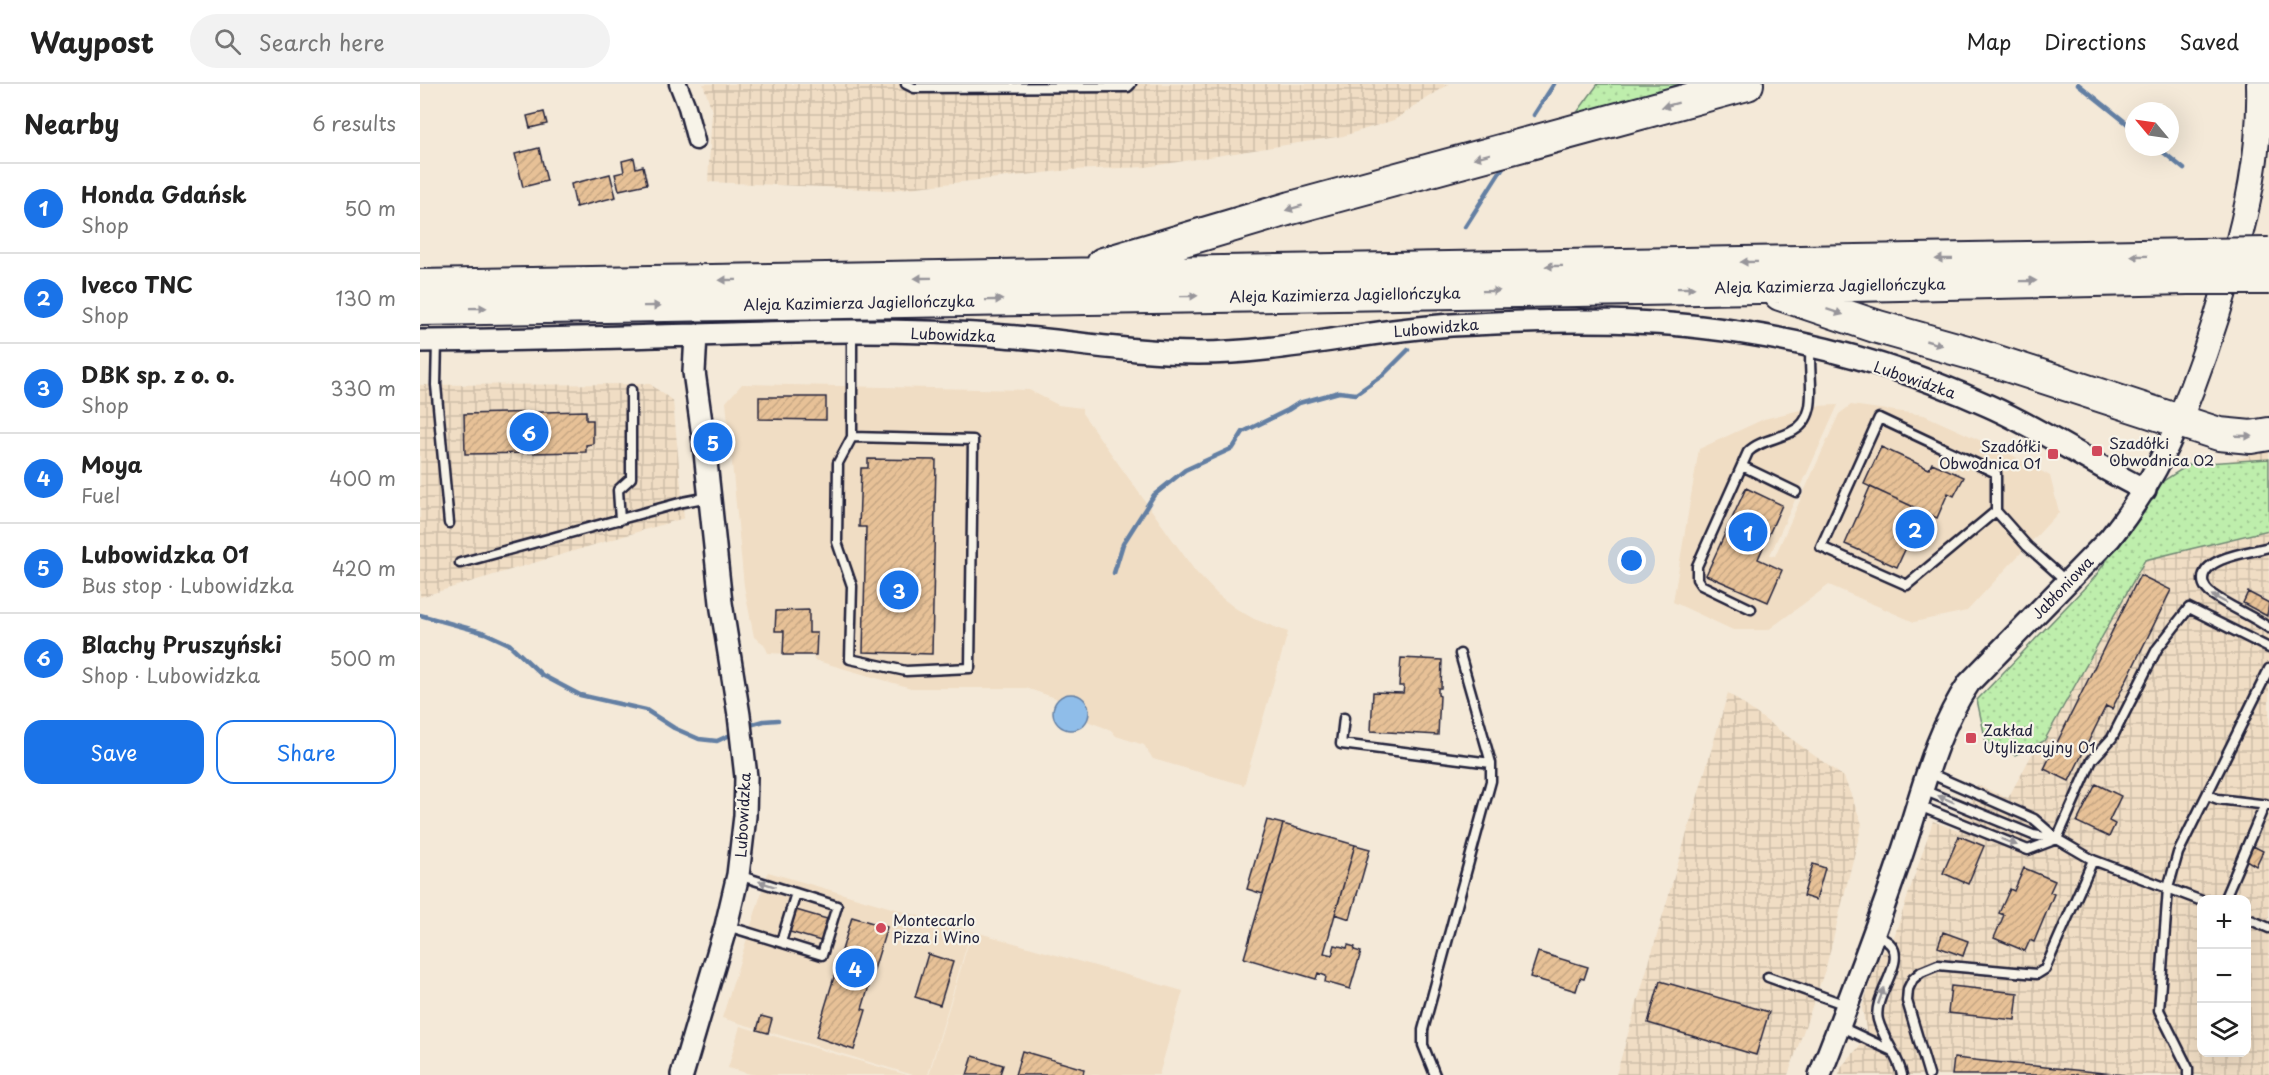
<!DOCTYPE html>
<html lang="en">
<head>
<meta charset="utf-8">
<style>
  :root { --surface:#fff; --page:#f2f2f2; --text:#222; --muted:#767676; --line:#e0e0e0; --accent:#1a73e8 }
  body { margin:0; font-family:"Playpen Sans",sans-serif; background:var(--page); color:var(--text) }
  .controls { position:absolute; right:18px; bottom:18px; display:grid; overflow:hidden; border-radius:12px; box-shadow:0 6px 24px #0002 }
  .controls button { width:54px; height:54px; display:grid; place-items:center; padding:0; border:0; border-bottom:2px solid var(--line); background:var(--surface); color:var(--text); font:30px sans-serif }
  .compass { position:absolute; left:1705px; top:18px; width:54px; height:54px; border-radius:50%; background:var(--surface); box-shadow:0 6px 24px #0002; rotate:299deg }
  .you { position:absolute; left:1212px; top:477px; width:21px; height:21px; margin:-15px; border:4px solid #fff; border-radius:50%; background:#1a73e8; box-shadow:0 0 0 9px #1a73e833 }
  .badge { display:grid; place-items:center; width:39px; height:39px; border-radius:50%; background:var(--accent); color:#fff; font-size:20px; font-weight:700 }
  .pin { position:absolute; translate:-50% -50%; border:3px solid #fff; box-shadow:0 2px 6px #0006 }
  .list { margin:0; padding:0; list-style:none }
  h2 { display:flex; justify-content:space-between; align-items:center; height:78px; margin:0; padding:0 24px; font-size:26px }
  h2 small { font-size:20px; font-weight:400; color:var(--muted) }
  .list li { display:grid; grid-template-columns:39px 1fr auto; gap:18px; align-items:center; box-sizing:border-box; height:90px; padding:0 24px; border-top:2px solid var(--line) }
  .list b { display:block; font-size:22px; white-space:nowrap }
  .list p { margin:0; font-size:20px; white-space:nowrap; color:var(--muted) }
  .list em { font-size:20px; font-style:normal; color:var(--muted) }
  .actions { display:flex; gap:12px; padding:18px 24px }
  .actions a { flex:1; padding:14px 0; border:2px solid var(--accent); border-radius:18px; text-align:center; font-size:21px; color:var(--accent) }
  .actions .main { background:var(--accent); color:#fff }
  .icon { flex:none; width:33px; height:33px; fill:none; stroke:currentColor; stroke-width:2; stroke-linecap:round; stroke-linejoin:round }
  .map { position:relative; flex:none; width:1849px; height:991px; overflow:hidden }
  header { display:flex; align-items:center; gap:36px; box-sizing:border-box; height:84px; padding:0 30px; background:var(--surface); border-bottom:2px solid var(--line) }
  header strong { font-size:28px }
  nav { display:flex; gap:33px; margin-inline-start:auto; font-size:21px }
  .search { width:420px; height:54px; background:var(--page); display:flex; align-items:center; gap:15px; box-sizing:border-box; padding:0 21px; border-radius:33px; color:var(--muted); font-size:22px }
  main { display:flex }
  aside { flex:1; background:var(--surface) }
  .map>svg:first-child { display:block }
</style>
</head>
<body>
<header>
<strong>Waypost</strong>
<div class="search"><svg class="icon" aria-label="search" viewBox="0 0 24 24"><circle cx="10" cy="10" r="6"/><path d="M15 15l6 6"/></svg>Search here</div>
<nav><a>Map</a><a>Directions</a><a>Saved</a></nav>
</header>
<main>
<aside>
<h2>Nearby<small>6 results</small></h2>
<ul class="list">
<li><span class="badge">1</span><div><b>Honda Gdańsk</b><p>Shop</p></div><em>50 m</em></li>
<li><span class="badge">2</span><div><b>Iveco TNC</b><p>Shop</p></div><em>130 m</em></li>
<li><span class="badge">3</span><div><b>DBK sp. z o. o.</b><p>Shop</p></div><em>330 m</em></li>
<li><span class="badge">4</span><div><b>Moya</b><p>Fuel</p></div><em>400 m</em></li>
<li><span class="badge">5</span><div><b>Lubowidzka 01</b><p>Bus stop · Lubowidzka</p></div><em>420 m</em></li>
<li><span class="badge">6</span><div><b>Blachy Pruszyński</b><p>Shop · Lubowidzka</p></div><em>500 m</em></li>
</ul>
<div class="actions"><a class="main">Save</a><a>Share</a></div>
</aside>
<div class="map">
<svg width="1849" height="991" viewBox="0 0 1849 991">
  <defs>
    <pattern id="industrial-grid" width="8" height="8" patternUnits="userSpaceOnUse" patternTransform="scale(1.5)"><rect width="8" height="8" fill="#f0ddc4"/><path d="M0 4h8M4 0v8" fill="none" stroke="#cebda9"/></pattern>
    <pattern id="grass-dots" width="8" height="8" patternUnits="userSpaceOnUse" patternTransform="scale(1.5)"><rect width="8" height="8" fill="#beeeac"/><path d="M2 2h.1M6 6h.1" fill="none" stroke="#a3cc95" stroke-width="1.8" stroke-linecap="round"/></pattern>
    <pattern id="building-hatch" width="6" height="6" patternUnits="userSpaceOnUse" patternTransform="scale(1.5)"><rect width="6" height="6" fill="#e7c197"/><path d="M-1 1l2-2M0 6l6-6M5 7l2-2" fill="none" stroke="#c6a683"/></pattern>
  </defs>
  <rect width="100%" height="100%" fill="#f4e9d8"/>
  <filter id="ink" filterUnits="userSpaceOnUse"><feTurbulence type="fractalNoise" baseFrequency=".0167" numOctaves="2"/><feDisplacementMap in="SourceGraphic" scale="12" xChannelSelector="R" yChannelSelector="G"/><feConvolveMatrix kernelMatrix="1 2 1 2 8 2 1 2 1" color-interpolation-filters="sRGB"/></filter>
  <g filter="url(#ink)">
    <path fill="#f0ddc4" d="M322 300 609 306 638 321 662 324V329L775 487 797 510 815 524 834 535 868 548 824 701 733 675 724 661 696 652 691 646 667 637 655 645 642 643 634 632V625L637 616 636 614 606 604H491L394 576 393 571 348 569 344 560 334 553 324 502 306 318Z
      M1418 321 1350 471 1355 472 1419 330 1431 321 1504 331 1588 369 1630 392 1639 428 1547 527 1494 538 1409 501 1348 546H1313L1253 518 1279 365 1344 335 1396 322Z
      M348 788 551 847 508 991H493L302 934Z
      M552 847 763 907 739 991H509Z
      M320 942 487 991H334L308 984Z"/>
    <path fill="url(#industrial-grid)" fill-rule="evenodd" d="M283 0H1029L974 36 923 52 726 83 650 86 470 106 288 98 292 26Z
      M230 300 253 317 264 434 0 513V301Z
      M1849 365V991H1419L1422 982 1439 963 1446 945 1442 924 1457 877 1474 853 1513 737 1538 747 1557 701 1588 714 1716 481 1758 389 1825 373ZM1782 816H1826V968H1782Z
      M1308 609 1424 693 1442 740 1406 883 1368 991H1196Z"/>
    <path fill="url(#grass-dots)" stroke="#708874" stroke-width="1.5" d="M1178 0H1273L1153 34Z
      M1849 375V446L1725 476 1624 657 1595 671 1566 658 1557 616 1674 494 1743 397 1770 380Z"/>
    <path fill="#8fbde9" stroke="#637fa3" stroke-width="1.5" d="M633 628a18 18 0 1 1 36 0a18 18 0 1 1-36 0Z"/>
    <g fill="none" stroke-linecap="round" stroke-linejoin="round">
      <path stroke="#637fa3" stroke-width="4.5" d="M1658 0 1714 45
        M1114 31 1134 0
        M1737 63 1764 85
        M1045 143 1085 80
        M694 489 703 460 734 411 765 386 813 364 823 348 868 326 879 319 919 308 936 310 963 291 988 266
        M0 531 65 549 89 560 122 591 160 611 226 626 254 644 279 655 297 657 308 652
        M330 641 344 637 358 636"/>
    </g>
    <path fill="url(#building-hatch)" stroke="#22223b" stroke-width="1.5" d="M124 28 127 40 110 44 107 32Z
      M119 64 127 97 103 103 95 70Z
      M214 74 216 84 223 82 227 100 199 106 195 90 204 88 202 77Z
      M190 90 196 113 156 123 151 100Z
      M339 313H406V336L339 335Z
      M166 327V336H173V360L166 361V368L45 370 44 330Z
      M1461 363 1509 385 1512 379 1544 393 1534 412 1528 409 1517 434 1444 400Z
      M448 375 516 376 512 570 443 568 446 443H439L441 384H448Z
      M1450 403 1503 427 1477 483 1425 460Z
      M1326 404 1362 421 1338 475 1362 486 1348 518 1286 491Z
      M1720 491 1751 506 1692 625 1686 622 1649 697 1624 685Z
      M1828 508 1849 519 1847 532 1823 519Z
      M389 526V549H397L396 571H363L364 547H355L356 527Z
      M981 574 1022 576 1021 604H1018V611L1020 612 1018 651 951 647 953 608 983 609 984 602H979Z
      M1676 700 1701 712 1689 737 1695 740 1689 753 1657 738Z
      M847 736 863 740 843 810 827 805Z
      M863 740 935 761 904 869 912 871 915 861 927 864 928 861 935 863 934 866 941 868 930 905 905 898 906 892 898 889 896 895 824 874Z
      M1539 752 1564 762 1548 800 1523 789Z
      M935 761 950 765 930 835 915 830Z
      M1833 762 1843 767 1836 782 1826 776Z
      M1393 780 1405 784 1396 816 1383 812Z
      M1604 784 1635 797 1630 808 1634 810 1614 858 1610 856 1605 867 1574 854 1584 831 1579 829 1590 805 1594 807Z
      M376 826 407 835 401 857 370 848Z
      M432 833 467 843 442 925 446 926 434 966 396 953Z
      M1523 848 1548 857 1543 872 1518 863Z
      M1118 868 1168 883 1164 895 1160 894 1156 907 1110 893Z
      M508 870 533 878 520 921 495 913Z
      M1240 897 1349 928 1336 971 1228 939Z
      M1531 902 1598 909 1595 936 1528 929Z
      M341 932 352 935 348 949 337 946Z
      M602 967 664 985 663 991H595Z
      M553 972 583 981 580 990 583 991H547Z
      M1534 974 1704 991H1532Z"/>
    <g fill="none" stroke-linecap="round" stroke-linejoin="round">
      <defs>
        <path id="service" d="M486 0 494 4 708 3 711 0
          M17 257 16 301 29 439
          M432 353 553 356 550 584 486 587 430 575 432 502 417 458 418 379 432 353V247
          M1322 382 1376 408
          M1576 427 1487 501 1401 463 1459 334 1576 389V427L1607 462 1646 497
          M200 436 198 406 211 394V306
          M1849 463C1832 468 1782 473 1783 496 1783 502 1788 508 1793 511 1811 524 1831 531 1849 544
          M40 479 263 418 289 413
          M1331 525 1281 501 1277 495V482L1328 368C1339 357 1357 355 1371 348 1403 334 1386 290 1391 263
          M924 634 921 660 1071 679
          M1509 689 1614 735 1637 755 1673 776 1782 817
          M1503 706 1613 751 1637 755
          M1787 711 1798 715 1848 721
          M1499 722 1608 766 1637 755 1672 676 1692 654 1737 565 1769 524 1849 564
          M1804 816 1845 720
          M1826 834 1849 844
          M307 842 402 871 417 822 318 791
          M1455 851C1461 854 1467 856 1471 861 1486 879 1452 912 1458 936 1463 955 1478 971 1482 991
          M361 858 376 809
          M1348 893 1426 921
          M1419 942 1472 967
          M1015 991 1003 961V946L1071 697V679L1040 570
          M1509 991 1487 917 1488 905 1493 895 1501 888 1518 881 1617 890 1625 885 1673 776
          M1768 991V984L1739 926 1748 804 1758 769 1849 585"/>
        <path id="minor" d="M258 0 267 23 276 57"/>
        <path id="tertiary" d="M0 257C103 256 207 253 310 250 351 249 392 247 434 247 483 247 534 248 584 252 649 257 713 269 778 269 864 269 947 246 1032 241 1114 237 1199 234 1280 243 1379 254 1479 281 1569 322 1623 346 1672 380 1725 406
          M262 991 306 842 318 791 325 732 326 693 319 631 301 519 284 359 274 288 276 251
          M1400 991C1427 922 1454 852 1478 781 1500 720 1512 653 1549 599L1690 454C1719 418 1740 381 1758 339"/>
        <path id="secondary" d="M1758 339C1778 291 1794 244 1808 195 1827 131 1841 67 1839 0"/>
        <path id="motorway" d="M683 180 871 124 1327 0
          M0 202 1778 171
          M1360 210 1458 243 1547 268 1799 350 1831 353 1849 350
          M0 225 1339 203 1768 194"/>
      </defs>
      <use href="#service" stroke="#22223b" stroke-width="13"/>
      <use href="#minor" stroke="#22223b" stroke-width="21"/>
      <use href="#tertiary" stroke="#22223b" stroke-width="26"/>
      <use href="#secondary" stroke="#22223b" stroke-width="28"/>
      <use href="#motorway" stroke="#22223b" stroke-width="36"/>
      <use href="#service" stroke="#f7f3e8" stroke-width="8"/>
      <use href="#minor" stroke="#f7f3e8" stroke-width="16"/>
      <use href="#tertiary" stroke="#f7f3e8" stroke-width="21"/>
      <use href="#secondary" stroke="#f7f3e8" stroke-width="24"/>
      <use href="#motorway" stroke="#f7f3e8" stroke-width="32"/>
      <defs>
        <path id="motorway-bridge" d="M1778 171 1849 170
          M1768 194H1849"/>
      </defs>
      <use href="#motorway-bridge" stroke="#22223b" stroke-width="36" stroke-linecap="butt"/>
      <use href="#motorway-bridge" stroke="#f7f3e8" stroke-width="32"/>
    </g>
    <defs><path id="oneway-solid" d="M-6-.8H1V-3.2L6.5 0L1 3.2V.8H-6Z" transform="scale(1.5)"/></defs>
    <g fill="#97959a">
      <use href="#oneway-solid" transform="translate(1250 21) rotate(165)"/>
      <use href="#oneway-solid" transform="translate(1062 72) rotate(165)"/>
      <use href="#oneway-solid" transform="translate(874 124) rotate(164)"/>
      <use href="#oneway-solid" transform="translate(1719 172) rotate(179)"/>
      <use href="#oneway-solid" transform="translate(1524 175) rotate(179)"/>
      <use href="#oneway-solid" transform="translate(1329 178) rotate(179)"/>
      <use href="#oneway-solid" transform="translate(1134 182) rotate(179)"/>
      <use href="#oneway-solid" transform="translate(503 194) rotate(179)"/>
      <use href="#oneway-solid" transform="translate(308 196) rotate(179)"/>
      <use href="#oneway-solid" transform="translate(1608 197) rotate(-1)"/>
      <use href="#oneway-solid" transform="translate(1266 204) rotate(-1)"/>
      <use href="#oneway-solid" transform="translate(1071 207) rotate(-1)"/>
      <use href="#oneway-solid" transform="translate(769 212) rotate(-1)"/>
      <use href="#oneway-solid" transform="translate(574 216) rotate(-1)"/>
      <use href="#oneway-solid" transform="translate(232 222) rotate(-1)"/>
      <use href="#oneway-solid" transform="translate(58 224) rotate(-1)"/>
      <use href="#oneway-solid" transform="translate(1415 228) rotate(18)"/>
      <use href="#oneway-solid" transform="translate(1514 259) rotate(16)"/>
      <use href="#oneway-solid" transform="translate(1824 352) rotate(2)"/>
      <use href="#oneway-solid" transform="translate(1799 515) rotate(-152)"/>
      <use href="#oneway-solid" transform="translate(1526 715) rotate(-157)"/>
      <use href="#oneway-solid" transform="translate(1589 758) rotate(22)"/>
      <use href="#oneway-solid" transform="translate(347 800) rotate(-162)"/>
      <use href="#oneway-solid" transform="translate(1461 912) rotate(-71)"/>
    </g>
  </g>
  <g fill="#d1495b" stroke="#f7f3e8" stroke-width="2">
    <rect x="1671" y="361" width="12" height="12" rx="3"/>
    <rect x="1627" y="364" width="12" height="12" rx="3"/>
    <rect x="1545" y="648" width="12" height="12" rx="3"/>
    <circle cx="461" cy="844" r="6"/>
  </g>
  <g text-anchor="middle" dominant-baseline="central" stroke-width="4.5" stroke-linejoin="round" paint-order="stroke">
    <g font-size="15" fill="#22223b" stroke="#f7f3e8">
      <text transform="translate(1410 201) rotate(-1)">Aleja Kazimierza Jagiellończyka</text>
      <text transform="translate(925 210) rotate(-1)">Aleja Kazimierza Jagiellończyka</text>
      <text transform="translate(439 218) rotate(-1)">Aleja Kazimierza Jagiellończyka</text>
      <text transform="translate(1016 243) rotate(-5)">Lubowidzka</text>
      <text transform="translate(533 250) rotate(2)">Lubowidzka</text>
      <text transform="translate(1495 295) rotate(19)">Lubowidzka</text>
      <text transform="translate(1642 503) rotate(-46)">Jabłoniowa</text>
      <text transform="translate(322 731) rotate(-87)">Lubowidzka</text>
    </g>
    <g font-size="15" fill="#22223b" stroke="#f7f3e8" text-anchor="start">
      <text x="1689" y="358">Szadółki<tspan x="1689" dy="17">Obwodnica 02</tspan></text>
      <text x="1621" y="361" text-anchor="end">Szadółki<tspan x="1621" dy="17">Obwodnica 01</tspan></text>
      <text x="1563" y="645">Zakład<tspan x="1563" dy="17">Utylizacyjny 01</tspan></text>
      <text x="473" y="835">Montecarlo<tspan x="473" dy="17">Pizza i Wino</tspan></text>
    </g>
  </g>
</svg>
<div class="controls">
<button>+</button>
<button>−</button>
<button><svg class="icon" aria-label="layers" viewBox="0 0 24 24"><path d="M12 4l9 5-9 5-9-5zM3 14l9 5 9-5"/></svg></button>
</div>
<svg class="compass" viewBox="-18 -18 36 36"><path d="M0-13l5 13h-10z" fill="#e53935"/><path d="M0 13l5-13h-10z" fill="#767676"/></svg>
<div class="you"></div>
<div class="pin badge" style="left:1328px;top:448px">1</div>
<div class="pin badge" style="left:1495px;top:445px">2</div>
<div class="pin badge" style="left:479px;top:506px">3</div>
<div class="pin badge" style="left:435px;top:884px">4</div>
<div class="pin badge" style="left:293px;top:358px">5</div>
<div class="pin badge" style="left:109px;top:348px">6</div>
</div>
</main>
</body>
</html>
